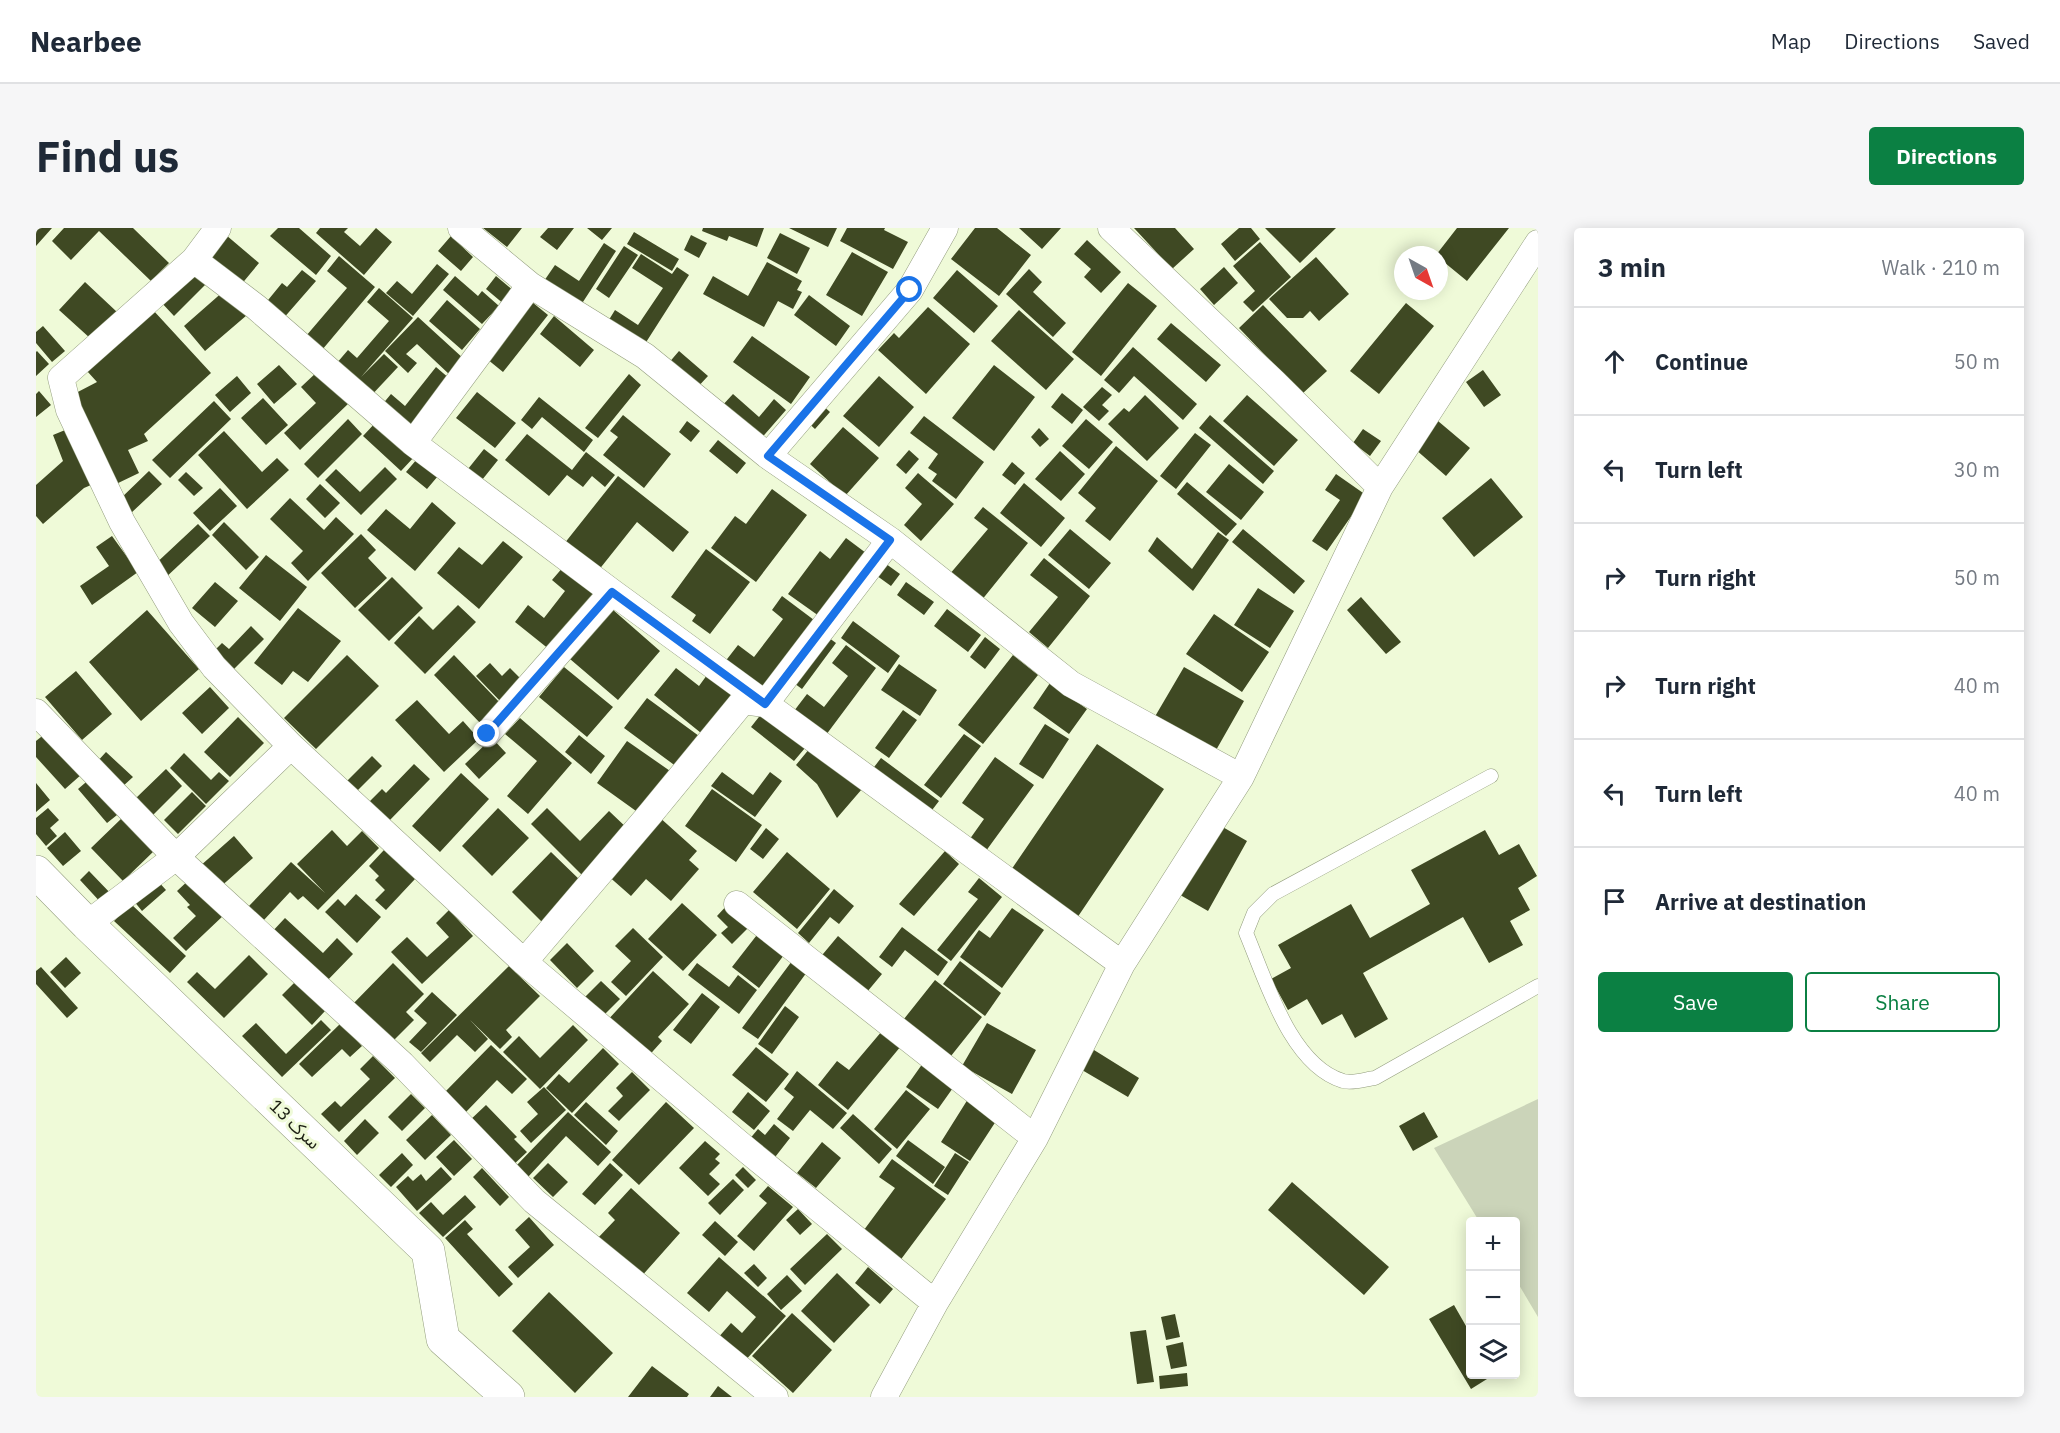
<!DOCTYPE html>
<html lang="en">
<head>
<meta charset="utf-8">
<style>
  :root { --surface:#fff; --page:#f6f6f7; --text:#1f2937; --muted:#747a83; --line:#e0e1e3; --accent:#0b8043 }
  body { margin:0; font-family:"IBM Plex Sans","Noto Sans Arabic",sans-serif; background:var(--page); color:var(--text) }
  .controls { position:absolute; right:18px; bottom:18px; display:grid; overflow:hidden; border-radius:6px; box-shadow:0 3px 15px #0003 }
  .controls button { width:54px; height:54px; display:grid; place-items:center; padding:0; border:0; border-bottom:2px solid var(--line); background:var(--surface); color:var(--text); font:30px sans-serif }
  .compass { position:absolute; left:1358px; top:18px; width:54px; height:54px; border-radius:50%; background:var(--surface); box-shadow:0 3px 15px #0003; rotate:140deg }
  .stop { position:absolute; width:18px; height:18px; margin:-14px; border:4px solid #1a73e8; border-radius:50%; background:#fff }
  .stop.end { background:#1a73e8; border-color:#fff; box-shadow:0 2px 6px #0008 }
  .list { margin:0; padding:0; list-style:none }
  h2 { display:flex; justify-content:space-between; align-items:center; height:78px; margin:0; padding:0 24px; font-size:26px }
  h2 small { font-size:20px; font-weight:400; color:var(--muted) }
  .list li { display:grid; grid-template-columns:39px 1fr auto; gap:18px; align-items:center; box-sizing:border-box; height:108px; padding:0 24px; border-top:2px solid var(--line) }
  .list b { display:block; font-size:22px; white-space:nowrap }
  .list em { font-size:20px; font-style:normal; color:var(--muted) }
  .actions { display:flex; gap:12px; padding:18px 24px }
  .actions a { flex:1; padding:14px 0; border:2px solid var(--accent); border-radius:6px; text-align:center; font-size:21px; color:var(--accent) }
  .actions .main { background:var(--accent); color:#fff }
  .icon { flex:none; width:33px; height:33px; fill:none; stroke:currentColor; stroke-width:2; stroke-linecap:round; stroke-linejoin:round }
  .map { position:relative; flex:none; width:1502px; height:1169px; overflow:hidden; border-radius:6px }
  header { display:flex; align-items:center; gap:36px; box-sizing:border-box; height:84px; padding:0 30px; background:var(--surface); border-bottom:2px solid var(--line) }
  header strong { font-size:28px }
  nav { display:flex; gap:33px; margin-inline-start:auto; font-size:21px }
  .intro { display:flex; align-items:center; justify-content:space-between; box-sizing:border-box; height:144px; padding:0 36px }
  h1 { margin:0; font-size:42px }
  .button { padding:15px 27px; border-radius:6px; background:var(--accent); color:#fff; font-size:21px; font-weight:700 }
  main { display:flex; gap:36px; padding:0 36px }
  aside { flex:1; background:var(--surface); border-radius:6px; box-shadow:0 3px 15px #0003 }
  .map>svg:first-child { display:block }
</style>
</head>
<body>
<header>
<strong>Nearbee</strong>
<nav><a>Map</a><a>Directions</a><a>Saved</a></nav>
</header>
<div class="intro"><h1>Find us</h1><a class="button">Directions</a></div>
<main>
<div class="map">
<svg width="1502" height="1169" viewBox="0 0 1502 1169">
  <rect width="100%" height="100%" fill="#effad8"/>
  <path fill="#cbd4b9" d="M1502 871V1089L1480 1052V994L1443 993 1398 920Z"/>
  <path fill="#3f4923" d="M0 0H16L0 18Z
    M28 0H97L133 35 115 53 63 3 35 32 16 13Z
    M242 0H263L295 28 280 47 234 8Z
    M284 0H312L308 4 324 18 340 0 356 14 328 47 280 5Z
    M447 0H486L471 19Z
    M512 0H538L521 22 504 9Z
    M551 0H576L566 12Z
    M667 0H728L721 19 693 8 691 13 666 3Z
    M753 0H801L792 19Z
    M811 0H849L848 2 872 14 857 41 804 13Z
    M939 0H961L995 27 963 68 915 31Z
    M983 0H1025L1006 21Z
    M1098 0H1139L1158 21 1136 41Z
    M1203 0H1215L1224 11 1199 33 1185 16Z
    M1229 0H1300L1264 35Z
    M1421 0H1473L1431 53 1403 30V27H1400Z
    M598 4 643 31 636 43 591 16Z
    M744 5 774 20 761 46 731 30Z
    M190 7 223 35 204 58 171 30Z
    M655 7 671 15 663 30 648 22Z
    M415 8 437 29 425 43 402 23Z
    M1051 12 1085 44 1065 65 1048 49 1055 41 1038 26Z
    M1224 14 1255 49 1217 84 1207 74 1219 63 1197 38Z
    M568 15 580 23 545 77 508 53 519 37 543 53Z
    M588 18 602 27 573 70 560 61Z
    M816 24 852 44 826 88 790 67Z
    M605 26 636 46 641 39 653 47 607 119 571 95 579 82 602 97 627 60 596 40Z
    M303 28 339 59 286 122 270 108 311 60 291 43Z
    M1280 29 1313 66 1283 93 1274 83 1267 90H1251L1233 71Z
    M731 34 766 53 761 62 766 64 757 81 742 73 728 99 667 66 677 48 712 68Z
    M401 36 413 46 377 88 350 65 361 53 376 66Z
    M1188 39 1202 55 1178 77 1164 61Z
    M157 40 172 54 138 88 124 73Z
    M993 41 1006 54 997 64 1030 95 1017 109 970 66Z
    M266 42 280 53 246 92 228 77 246 55 251 59Z
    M921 42 962 78 938 105 897 70Z
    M419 48 442 68 446 63 463 78 446 96 407 62Z
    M460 48 479 64 469 77 450 61Z
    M49 54 81 84 55 111 23 82Z
    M1092 55 1121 78 1065 148 1036 124Z
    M343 60 377 90 325 149 348 126 362 139 332 171 300 136 312 122 321 130 353 93 331 74Z
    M189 62 211 87 169 123 148 98Z
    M773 67 814 98 800 118 758 87Z
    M411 72 444 101 426 122 393 93Z
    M496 74 512 87 467 144 451 131Z
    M1370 75 1398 98 1343 166 1314 143Z
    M1227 77 1291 143 1266 166 1203 100Z
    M892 79 934 116 890 166 842 122 858 105 863 110Z
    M117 82 175 145 108 206 112 213 92 222 103 245 78 257 36 167 61 154 51 143Z
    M983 82 1038 131 1010 162 955 113Z
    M518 88 558 122 544 139 504 106Z
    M382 89 428 131 414 147 381 116 370 126 381 135 372 145 349 123Z
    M1135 95 1185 137 1170 154 1121 111Z
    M7 98 29 123 16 134 0 115V104Z
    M716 108 774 149 755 176 697 134Z
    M1097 119 1161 176 1147 192 1098 148 1083 165 1068 152Z
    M1 123 13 136 0 148V124Z
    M643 123 672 148 659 162 631 137Z
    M243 137 261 156 238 176 221 156Z
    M958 137 999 169 958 223 916 190Z
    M400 139 414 151 373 201 345 178 355 166 369 178Z
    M1447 142 1465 167 1448 179 1430 154Z
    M282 143 313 175 264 222 248 205 280 175 265 159Z
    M593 146 605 157 562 210 549 200Z
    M201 148 215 165 194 184 179 167Z
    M843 148 878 179 843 219 807 188Z
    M1066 159 1076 167 1066 177 1073 183 1063 193 1047 179Z
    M3 163 15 177 0 189V166Z
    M441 164 480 195 459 220 420 190Z
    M1026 165 1047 182 1036 196 1015 179Z
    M697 166 723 189 738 171 750 182 722 214 684 180Z
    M1109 167 1143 200 1111 233 1072 196 1088 180 1093 184Z
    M1211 167 1262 212 1238 238 1187 193Z
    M503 169 557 212 548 224 506 189 496 201 485 192Z
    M227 170 252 197 230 217 205 190Z
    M178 173 195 191 134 250 116 232Z
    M783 174 794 184 779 201 768 191Z
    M587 187 635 226 608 260 567 227 582 209 574 203Z
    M1174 187 1238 243 1227 256 1163 200Z
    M888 188 948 234 920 271 896 253 901 246 892 240 902 226 874 205Z
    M312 191 326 206 282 250 268 236Z
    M1050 191 1077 214 1053 241 1026 218Z
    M341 193 379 228 365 243 327 208Z
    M651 193 664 203 655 214 643 204Z
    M1402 193 1434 220 1410 248 1379 221Z
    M807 199 843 230 809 268 774 236Z
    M34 200 55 257 48 260 7 296 0 288V257L27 233 17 207Z
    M1003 200 1013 211 1004 219 995 209Z
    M1327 201 1345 213 1334 228 1317 215Z
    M188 203 226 244 241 230 253 242 211 281 162 227Z
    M1159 205 1175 217 1140 261 1124 248Z
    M491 206 536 242 550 224 579 247 569 259 556 248 547 259 531 247 513 268 469 232Z
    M682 212 710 235 701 246 673 223Z
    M1080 218 1122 253 1074 313 1049 293 1060 280 1042 265Z
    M448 221 462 232 446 252 432 241Z
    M873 222 883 231 870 246 860 237Z
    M1024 223 1049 246 1025 273 999 251Z
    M381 231 402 248 391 261 370 244Z
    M976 234 989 245 979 257 966 247Z
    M1193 236 1228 264 1205 292 1170 264Z
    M349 239 361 251 325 287 289 252 300 241 324 264Z
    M113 243 126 256 94 286 82 273Z
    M150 244 167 260 158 268 142 252Z
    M882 245 918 276 885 313 868 297 886 276 869 260Z
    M1300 246 1330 267 1291 323 1276 313 1304 272 1289 262Z
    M582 248 653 304 637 324 601 294 562 343 528 316Z
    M1455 250 1487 289 1438 329 1406 290Z
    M1151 254 1201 296 1190 308 1141 266Z
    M988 255 1029 290 1005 319 964 285Z
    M284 256 304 275 289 290 270 271Z
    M184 260 201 278 174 303 157 285Z
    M736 261 771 287 720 354 675 320 699 288 710 296Z
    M254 270 288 302 300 289 318 306 272 353 255 335 267 323 234 291Z
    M396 274 420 295 379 343 331 302 350 281 374 301Z
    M947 279 992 315 945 373 913 347 952 301 938 290Z
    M188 294 223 329 210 342 176 307Z
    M162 296 174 308 127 352 115 340Z
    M1034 301 1075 335 1053 361 1012 327Z
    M1207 301 1269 353 1258 366 1196 314Z
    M1182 304 1193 312 1157 363 1112 323 1121 309 1156 341Z
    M325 306 340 322 332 330 351 350 319 380 285 345Z
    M76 308 102 344 56 377 44 358 73 338 60 319Z
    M810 310 830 325 783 388 752 366 784 323 794 331Z
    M467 313 487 329 443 381 401 345 423 319 446 337Z
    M670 321 714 354 674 406 656 393 660 387 635 369Z
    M230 327 271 359 244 393 203 360Z
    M1008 330 1054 368 1012 420 993 404 1022 369 994 347Z
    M846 333 864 346 855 358 837 345Z
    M528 338 561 364 514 422 479 394 492 377 508 390 529 363 516 352Z
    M356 349 387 380 353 413 322 382Z
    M179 354 202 373 179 399 156 380Z
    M870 354 898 374 888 387 861 367Z
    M1222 360 1258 383 1234 420 1198 397Z
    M746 368 778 392 725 462 688 435 702 417 718 429 747 391 736 382Z
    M1325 369 1365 414 1350 426 1311 382Z
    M422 377 440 394 389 446 358 415 383 388 397 402Z
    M262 380 305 413 272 454 257 443 246 457 218 435Z
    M576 381 624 423 582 472 534 431Z
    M911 381 945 407 932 424 898 398Z
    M111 382 163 441 105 493 53 434Z
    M1178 386 1233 424 1206 464 1150 426Z
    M817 393 864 428 852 445 805 410Z
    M215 398 228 411 192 447 173 428 186 415 193 421Z
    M789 407 800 415 766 461 755 453Z
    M949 409 964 421 949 441 934 429Z
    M810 417 840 440 790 507 758 483 771 466 788 479 812 448 796 435Z
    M311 427 343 458 280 521 248 490Z
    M418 427 466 477 446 497 398 447Z
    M977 427 1002 447 947 516 922 497Z
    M454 435 466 448 474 440 488 454 466 475 440 448Z
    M863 436 901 462 884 488 845 462Z
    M528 439 577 479 551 509 503 469Z
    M1148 439 1208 473 1175 531 1114 497Z
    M640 440 663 458 671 447 696 467 665 505 618 467Z
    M40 443 76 486 46 512 9 469Z
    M1014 455 1051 481 1033 506 997 480Z
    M174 459 193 480 166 506 146 485Z
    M611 470 663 508 641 539 588 500Z
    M381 472 413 506 427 493 443 511 408 544 359 492Z
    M867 482 881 492 853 530 839 520Z
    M726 485 769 520 758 533 715 499Z
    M202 489 228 515 194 549 168 524Z
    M484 490 536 535 492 586 471 568 501 533 469 506Z
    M1009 496 1033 511 1007 551 983 536Z
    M10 505 46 546 29 561 0 529V513Z
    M928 506 945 518 905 570 888 557Z
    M543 507 569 528 555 546 529 524Z
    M456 510 470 525 443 551 429 536Z
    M591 513 637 545 607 588 561 555Z
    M1061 516 1128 561 1041 690 973 645Z
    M774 520 826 561 801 590 781 556 760 537Z
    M70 524 97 549 86 559 60 535Z
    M148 525 175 552 183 544 193 553 170 576 134 540Z
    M336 528 346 538 321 563 311 553Z
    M959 529 998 557 947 627 931 615 948 591 926 575Z
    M845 530 903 573 890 590 832 547Z
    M378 536 394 551 352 594 332 575 346 561 350 565Z
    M130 541 146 558 117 587 100 570Z
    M686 544 717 567 734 544 746 553 719 589 675 558Z
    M425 545 453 571 404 624 376 598Z
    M56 549 86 583 71 595 42 561Z
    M0 555 14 572 0 584Z
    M676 561 726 597 700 634 649 598Z
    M156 564 170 578 142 606 128 592Z
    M12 580 23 592 14 600 21 608 10 618 0 606V590Z
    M462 580 493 610 456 648 426 618Z
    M511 580 544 613 573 583 593 602 547 648 495 596Z
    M622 588 661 623 653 632 663 641 635 673 610 651 595 668 570 646Z
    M86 590 118 623 87 653 55 620Z
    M1178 594 1211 613 1172 683 1139 664Z
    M730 600 743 611 727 631 714 621Z
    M296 602 311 618 326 603 343 620 282 682 267 668 262 672 254 664 227 693 212 679 255 634 289 665 261 636Z
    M1449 602 1463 627 1483 616 1501 648 1482 660 1494 682 1474 693 1487 717 1453 735 1427 689 1327 745 1352 791 1319 810 1306 786 1286 797 1271 771 1252 782 1235 751 1255 740 1242 717 1315 676 1334 710 1394 676 1375 642Z
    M29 604 45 623 27 638 11 620Z
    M198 608 217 630 182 661 163 639Z
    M348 622 379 651 350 682 339 672 349 662 339 652 343 648 333 638Z
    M909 623 923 636 878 688 863 676Z
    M515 624 547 655 507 695 476 664Z
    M751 624 794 661 761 701 717 664Z
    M53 643 78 669 68 678 44 652Z
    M155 650 189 686 150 723 137 710 160 688 151 679 154 677 141 663Z
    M943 650 966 669 915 733 901 722 942 671 932 664Z
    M120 651 130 662 106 683 97 672Z
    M798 661 818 678 803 696 794 689 773 715 762 705Z
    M320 666 345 689 321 715 289 684 302 671 309 678Z
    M694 674 717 695 696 716 685 705 692 699 681 688Z
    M646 675 681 707 647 743 612 711Z
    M95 676 150 728 134 745 78 693Z
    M976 680 1008 702 966 760 924 729 943 702 954 710Z
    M413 682 437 708 386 756 355 724 371 709 391 729 413 709 400 695Z
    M249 690 287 725 301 710 317 726 287 757 234 706Z
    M866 699 912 734 902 748 869 722 856 739 843 729Z
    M597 700 627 729 590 768 575 754 595 733 579 718Z
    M724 703 751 723 723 760 696 739Z
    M802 708 846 746 826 770 782 732Z
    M531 715 558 743 541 760 514 732Z
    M213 727 232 746 188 790 151 754 161 744 179 761Z
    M30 729 45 745 29 760 14 744Z
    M756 733 771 744 722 811 706 800Z
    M924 733 965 765 949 788 907 756Z
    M357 735 388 766 370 784 378 792 352 818 313 780Z
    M661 735 693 759 702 747 721 762 703 786 652 747Z
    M473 738 504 768 470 802 476 809 464 821 434 792 452 811 439 824 421 807 394 834 385 825Z
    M5 739 42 780 31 790 0 756V743Z
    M617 743 653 776 622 809 626 813 609 832 569 795Z
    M899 752 946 789 911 833 864 796Z
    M565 753 584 771 563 792 544 774Z
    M259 754 289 783 276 797 246 767Z
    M396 764 421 787 385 824 373 814 391 795 378 783Z
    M666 765 684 779 655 816 637 802Z
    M749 778 763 789 736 826 722 816Z
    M285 792 295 802 246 849 206 808 220 795 250 826Z
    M305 795 326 818 314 829 306 821 276 849 263 836Z
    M951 795 1000 822 976 866 926 838Z
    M537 797 552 812 504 861 467 824 483 808 504 830Z
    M846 803 865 818 812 882 782 857 801 833 813 842Z
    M455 817 491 851 476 866 461 852 429 885 409 864Z
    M720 819 753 846 730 874 696 847Z
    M567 820 583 836 536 885 510 860 523 846 533 855Z
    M1058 822 1103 850 1092 869 1046 842Z
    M337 828 359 850 303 904 285 886 299 873 305 879 334 851 324 841Z
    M887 835 919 857 902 881 870 859Z
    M761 843 811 885 797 901 774 882 757 903 741 891 758 869 748 861Z
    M596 844 614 862 583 893 572 883 587 868 580 860Z
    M508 859 530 882 495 915 484 903 502 886 491 874Z
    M870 862 894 881 861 921 838 901Z
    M712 864 734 883 718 902 696 884Z
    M375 866 389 880 366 903 352 889Z
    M932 871 962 890 934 933 905 914Z
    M550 874 582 903 570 917 538 887Z
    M630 874 658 900 603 957 576 932Z
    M450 877 481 909 478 911 491 924 475 939 432 894Z
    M532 884 575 924 562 938 530 908 492 949 480 938Z
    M1388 884 1402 909 1377 923 1363 898Z
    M817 886 856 921 843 936 804 900Z
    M396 887 415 907 389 932 370 912Z
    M329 891 343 905 321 927 308 913Z
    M738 896 754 910 736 933 712 913 722 901 729 907Z
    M418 912 436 931 418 948 400 929Z
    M872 912 909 939 897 956 860 928Z
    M669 913 684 926 679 931 684 935 673 946 684 956 672 968 643 940Z
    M786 914 805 930 780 960 761 945Z
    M366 925 377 937 355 959 343 947Z
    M919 925 933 934 912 967 898 958Z
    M856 931 910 971 863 1034 825 1006 859 960 843 949Z
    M512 935 532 954 517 969 497 950Z
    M574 935 587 947 559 977 546 966Z
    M405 939 416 951 381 983 360 959 372 948 377 953 385 946 390 953Z
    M707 939 720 952 712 960 699 947Z
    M446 940 473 969 464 978 437 949Z
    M697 951 708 962 684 987 672 975Z
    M1256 954 1353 1039 1328 1067 1232 982Z
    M732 958 757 979 718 1023 701 1008 731 975 723 968Z
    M595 960 644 1005 604 1050 561 1011 579 992 572 985Z
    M429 967 440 979 407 1009 383 985 395 974 407 987Z
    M762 981 776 996 764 1007 750 992Z
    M493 989 518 1017 482 1050 472 1039 494 1019 479 1002Z
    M429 992 437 1001 431 1006 477 1056 463 1069 409 1010Z
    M679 993 702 1014 689 1028 666 1007Z
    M791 1006 806 1021 769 1057 754 1041Z
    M683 1029 750 1088 707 1135 681 1111 695 1095 706 1105 720 1089 691 1063 673 1084 651 1065Z
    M718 1036 731 1050 722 1059 708 1045Z
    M832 1039 857 1061 844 1076 819 1055Z
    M801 1045 834 1077 798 1115 765 1083Z
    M751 1047 766 1063 745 1082 731 1066Z
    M513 1064 577 1125 539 1165 476 1103Z
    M1418 1077 1434 1105V1146H1459L1435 1161 1393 1091Z
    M756 1085 796 1122 757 1165 716 1128Z
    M1139 1086 1144 1109 1130 1112 1125 1089Z
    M1110 1102 1118 1154 1101 1156 1094 1104Z
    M1147 1114 1151 1138 1135 1141 1130 1118Z
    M616 1138 653 1166 651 1169H592Z
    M1151 1145 1152 1158 1124 1161 1123 1148Z
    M682 1158 696 1169H674Z"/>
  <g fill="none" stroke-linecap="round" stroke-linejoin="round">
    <defs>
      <path id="lane" d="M1455 548 1237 666 1218 685 1210 705C1230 752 1254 837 1307 853 1316 856 1330 851 1339 850L1502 758"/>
      <path id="street" d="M182 0 158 32 25 150 33 182 86 294 145 395 178 439 255 518 488 734 712 923 899 1075
        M425 0 494 57 609 128 732 228 854 312 1035 456 1205 549
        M1075 0 1238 154 1344 259
        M158 32 220 79 377 215 576 364 1086 736
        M377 215 494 57
        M732 228 874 62 909 0
        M0 484 140 629 366 836 498 973 739 1169
        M451 506 576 364
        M701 676 999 910
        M51 696 140 629 255 518
        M488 734 615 585 707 473 729 476 854 312
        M848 1169 899 1075 999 910 1086 736 1205 549 1344 259 1502 15"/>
      <path id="secondary" d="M0 644 51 696 392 1023 407 1111 472 1169"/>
    </defs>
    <use href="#lane" stroke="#929c7d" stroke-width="15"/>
    <use href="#street" stroke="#929c7d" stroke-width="27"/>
    <use href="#secondary" stroke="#929c7d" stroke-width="34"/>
    <use href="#lane" stroke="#fff" stroke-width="14"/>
    <use href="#street" stroke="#fff" stroke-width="26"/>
    <use href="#secondary" stroke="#fff" stroke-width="33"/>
  </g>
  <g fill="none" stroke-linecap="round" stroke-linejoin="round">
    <path stroke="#1a73e8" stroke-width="8" d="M451 506 576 364 729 476 854 312 732 228 874 62"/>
  </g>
  <g text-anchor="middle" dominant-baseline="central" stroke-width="6" stroke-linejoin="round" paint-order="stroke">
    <g font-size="18" fill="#1c1f13" stroke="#effad8">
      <text transform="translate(259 896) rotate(44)">سرک 13</text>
    </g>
  </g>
</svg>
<div class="controls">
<button>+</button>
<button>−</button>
<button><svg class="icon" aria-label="layers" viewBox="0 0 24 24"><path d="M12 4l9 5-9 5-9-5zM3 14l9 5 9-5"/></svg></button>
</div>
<svg class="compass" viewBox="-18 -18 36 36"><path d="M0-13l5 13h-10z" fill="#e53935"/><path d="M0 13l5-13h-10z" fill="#747a83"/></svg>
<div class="stop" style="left:874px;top:62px"></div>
<div class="stop end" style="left:451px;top:506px"></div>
</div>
<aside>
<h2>3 min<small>Walk · 210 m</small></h2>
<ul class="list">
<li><svg class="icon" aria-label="ahead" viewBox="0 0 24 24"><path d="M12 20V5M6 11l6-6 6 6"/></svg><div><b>Continue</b></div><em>50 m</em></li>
<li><svg class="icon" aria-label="left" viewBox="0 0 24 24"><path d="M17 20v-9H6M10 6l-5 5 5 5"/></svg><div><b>Turn left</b></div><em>30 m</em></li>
<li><svg class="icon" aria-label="right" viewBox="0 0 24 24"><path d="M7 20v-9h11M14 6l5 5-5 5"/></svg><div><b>Turn right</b></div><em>50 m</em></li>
<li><svg class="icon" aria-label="right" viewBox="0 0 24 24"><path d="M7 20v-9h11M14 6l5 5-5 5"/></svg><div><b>Turn right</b></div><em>40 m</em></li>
<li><svg class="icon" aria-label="left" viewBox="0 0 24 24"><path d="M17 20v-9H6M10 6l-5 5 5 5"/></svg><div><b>Turn left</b></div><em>40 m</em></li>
<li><svg class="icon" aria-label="arrive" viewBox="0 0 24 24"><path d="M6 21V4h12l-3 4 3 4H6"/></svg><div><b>Arrive at destination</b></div></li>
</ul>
<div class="actions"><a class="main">Save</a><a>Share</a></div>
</aside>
</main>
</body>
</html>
